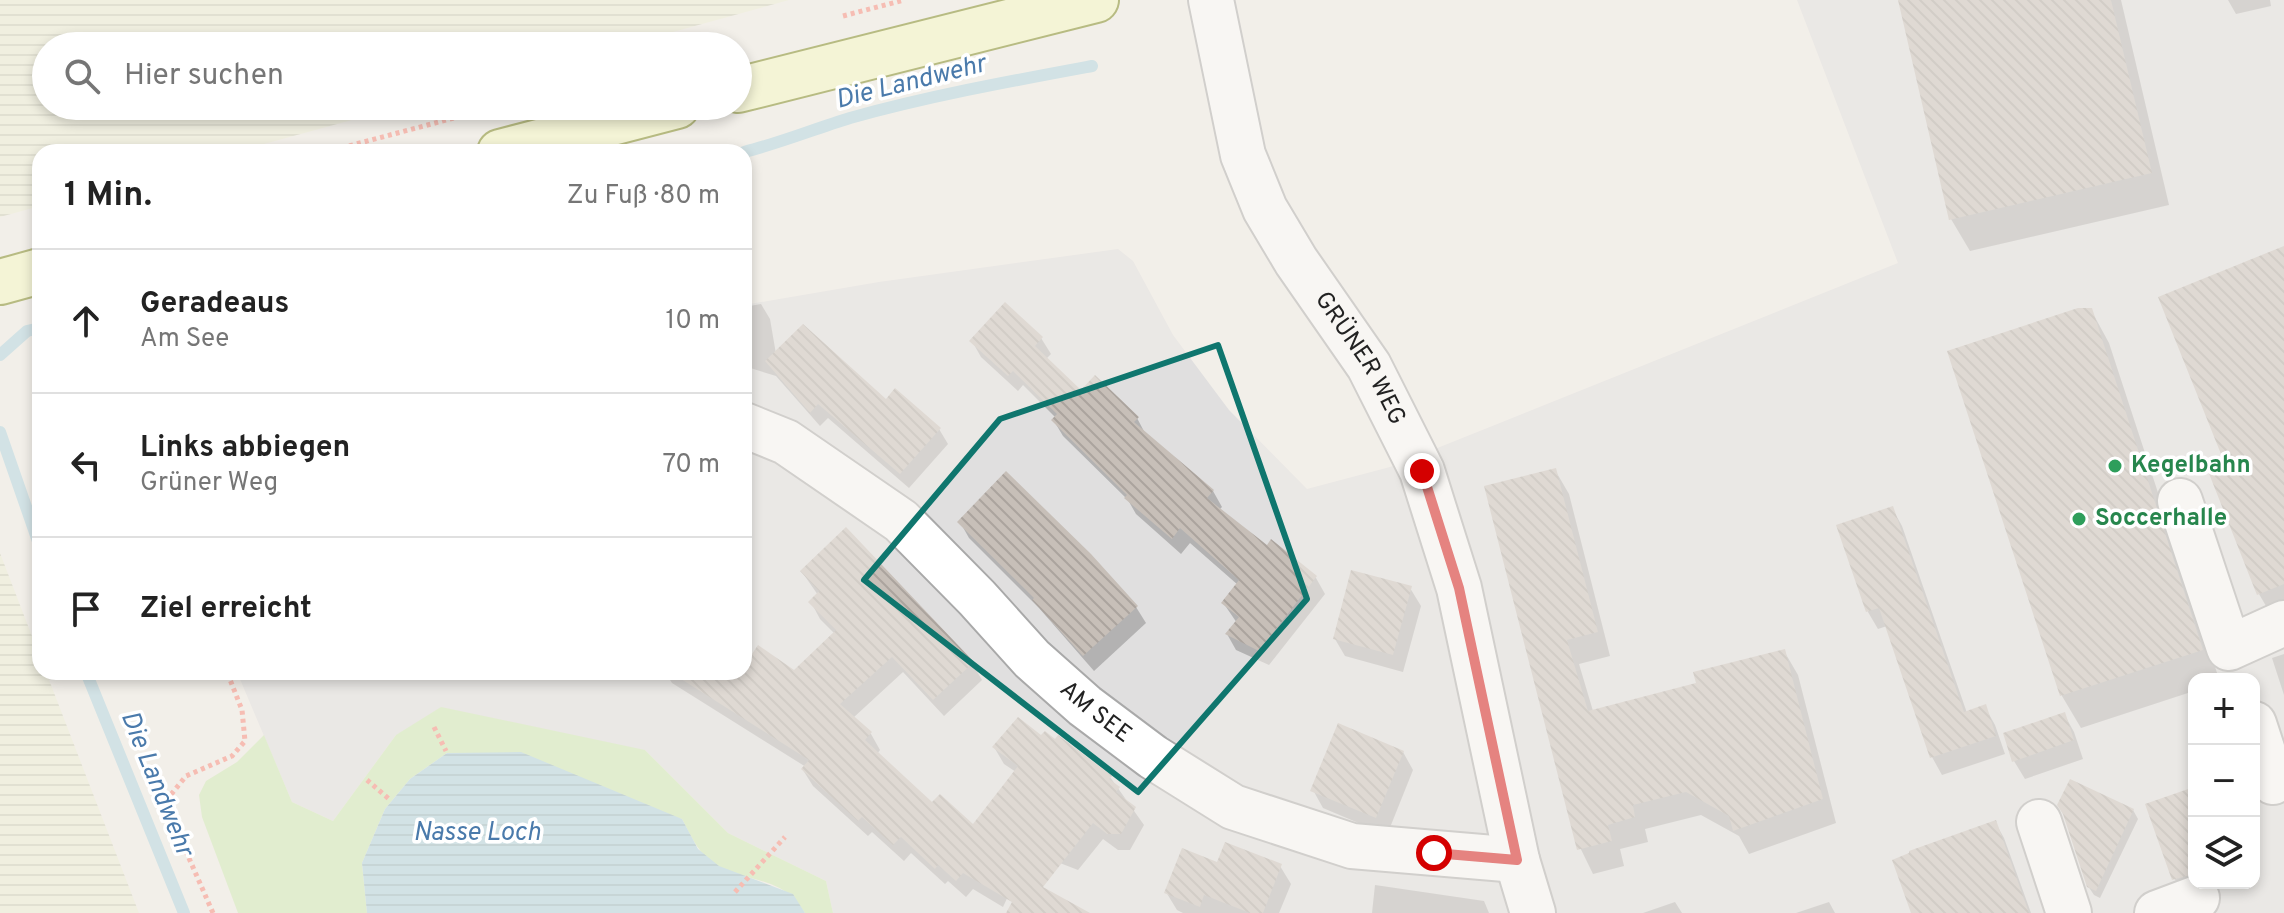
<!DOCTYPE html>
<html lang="de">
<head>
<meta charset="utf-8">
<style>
  :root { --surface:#fff; --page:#f6f6f6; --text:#222; --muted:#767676; --line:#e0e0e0 }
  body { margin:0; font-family:Overpass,sans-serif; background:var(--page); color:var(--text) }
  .controls { position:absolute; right:24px; bottom:24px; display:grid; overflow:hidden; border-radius:16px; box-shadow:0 4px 12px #0003 }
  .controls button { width:72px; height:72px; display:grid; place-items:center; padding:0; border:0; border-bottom:2px solid var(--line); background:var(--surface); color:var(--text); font:40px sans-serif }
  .stop { position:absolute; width:24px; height:24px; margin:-18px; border:6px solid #d40000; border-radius:50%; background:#fff }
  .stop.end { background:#d40000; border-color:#fff; box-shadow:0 2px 8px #0008 }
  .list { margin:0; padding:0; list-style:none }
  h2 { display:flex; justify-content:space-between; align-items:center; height:104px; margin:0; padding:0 32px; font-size:34px }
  h2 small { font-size:26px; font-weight:400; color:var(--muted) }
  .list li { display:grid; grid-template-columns:52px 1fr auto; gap:24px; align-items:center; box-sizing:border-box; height:144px; padding:0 32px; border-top:2px solid var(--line) }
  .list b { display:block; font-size:30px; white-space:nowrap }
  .list p { margin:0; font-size:26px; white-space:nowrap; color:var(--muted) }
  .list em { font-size:26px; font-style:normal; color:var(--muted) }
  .icon { flex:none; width:44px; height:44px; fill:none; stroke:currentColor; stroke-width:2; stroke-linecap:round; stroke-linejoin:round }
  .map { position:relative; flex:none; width:2284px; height:913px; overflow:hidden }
  .search { position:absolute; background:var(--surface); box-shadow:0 4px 12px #0003; left:32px; top:32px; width:720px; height:88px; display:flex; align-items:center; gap:20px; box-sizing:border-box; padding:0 28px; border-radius:44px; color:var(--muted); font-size:30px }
  .panel { position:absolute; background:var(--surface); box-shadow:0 4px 12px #0003; left:32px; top:144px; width:720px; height:536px; border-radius:24px }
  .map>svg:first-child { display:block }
</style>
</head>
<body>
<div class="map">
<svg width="2284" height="913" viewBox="0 0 2284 913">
  <defs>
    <pattern id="farmland-rules" width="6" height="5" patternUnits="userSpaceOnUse" patternTransform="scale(2)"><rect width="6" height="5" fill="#eef0d5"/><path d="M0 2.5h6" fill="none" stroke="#ccceb7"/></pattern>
    <pattern id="water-rules" width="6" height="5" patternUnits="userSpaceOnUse" patternTransform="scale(2)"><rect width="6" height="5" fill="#aad3df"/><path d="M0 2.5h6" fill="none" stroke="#92b5bf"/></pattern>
    <pattern id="building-back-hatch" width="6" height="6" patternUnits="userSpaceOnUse" patternTransform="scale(2)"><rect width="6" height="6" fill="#c7bfb8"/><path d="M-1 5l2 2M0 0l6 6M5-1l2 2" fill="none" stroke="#aba49e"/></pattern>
  </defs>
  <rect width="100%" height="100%" fill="#f2efe9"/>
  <path fill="#e0dfdf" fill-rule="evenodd" d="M1797 0H2284V913H833L826 881 728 833 645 750 396 735 333 821 292 802 237 672H744V305L879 282 1118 249 1133 261 1173 335 1229 410 1307 489 1390 467 1898 263ZM2194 679H2254V883H2194Z"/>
  <path fill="url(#farmland-rules)" d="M0 0H789L622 46H46V106H403L235 152H40V206L0 217Z
    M0 553 40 657V672H46L139 913H0Z"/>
  <path fill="#cdebb0" d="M441 707 645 750 728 833 826 881 833 913H805C781 876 755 884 720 867 700 857 692 838 682 819L447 753 410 779 385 809 362 863 367 913H238L202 817 199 795 206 781 237 762 264 735 292 802 333 821 396 735Z"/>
  <path fill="url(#water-rules)" d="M521 752 682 819 698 849 719 866 793 894 805 913H367L362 863 385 809 410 779 447 753Z"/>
  <path fill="#0003" d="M1900 0H2121L2169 205 1970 251 1951 219Z
    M2228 0H2270L2271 6 2236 14Z
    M2284 248V620L2276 623 2259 594 2228 466Z
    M761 304 770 319 776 354 886 402 939 429 948 444 909 488 828 418 820 426 776 376 744 366V307Z
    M2091 310 2109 343 2219 679H2194V691L2081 728 2062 696 1950 352Z
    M1041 338 1051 354 1046 359 1081 393 1137 418 1146 435 1213 491 1222 507 1219 510 1267 548 1271 542 1316 578 1325 594 1269 665 1236 650 1227 634 1237 623 1224 604 1238 585 1190 543 1181 554 1136 514 1128 500 1063 436 1054 421 1056 418 1023 385 1018 391 981 357 972 341Z
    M1555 470 1569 494 1610 656 1579 664 1593 711 1698 685 1784 651 1798 675 1836 823 1749 854 1739 836 1701 815 1645 829 1648 842 1620 849 1624 866 1593 874 1573 833Z
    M1892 508 1902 526 1967 713 1985 707 1995 725 2005 754 1942 775 1932 757 1887 626 1878 629 1868 612 1839 527Z
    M960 522 1136 607 1146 623 1094 671 1039 608 969 538Z
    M802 572 972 663 982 680 944 716 903 672 853 718 871 734 880 750 877 754 933 805 973 827 1016 772 1004 764 994 747 1042 738 1110 777 1144 825 1130 850H1118L1103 839 1078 870 1029 851 1003 907 973 889 966 897 948 881 945 884 911 853 904 861 872 832 868 836 813 786 803 770 806 767 672 683 665 672 744 670 794 672 835 634 820 619 811 602 818 595Z
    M1410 588 1421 606 1403 672 1345 656 1335 639Z
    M2284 654V695L2272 658Z
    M239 672H262L243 679Z
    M2064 714 2074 732 2083 759 2025 779 2014 761Z
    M1403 752 1413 770 1387 835 1323 808 1313 790Z
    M2194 788V883L2182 891 2173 876Z
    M2133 810 2138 819 2100 898 2094 895 2088 886 2065 814Z
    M1995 822 2004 838 2031 913H1913Z
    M1280 866 1291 884 1279 913H1183L1177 910 1166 892Z
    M1375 885 1484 901 1489 913H1372Z
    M1675 902 1682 913H1643Z
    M1829 902 1835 913H1796Z"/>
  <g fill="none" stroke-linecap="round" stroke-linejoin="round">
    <path stroke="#aad3df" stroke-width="12" d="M744 152C780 143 814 129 850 118 929 96 1011 81 1092 66
      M0 355 27 331 40 328
      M0 432 40 547
      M86 672 184 913"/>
  </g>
  <path fill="url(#building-back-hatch)" d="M1898 0H2111L2152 173 1949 220Z
    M2284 246V584L2257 595 2208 471 2225 464 2158 297Z
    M1005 302 1043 337 1035 346 1081 390 1095 375 1139 417 1134 422 1214 490 1207 498 1267 545 1271 539 1317 576 1259 651 1225 634 1239 617 1221 603 1239 580 1180 528 1172 539 1124 498 1127 495 1051 420 1057 414 1013 371 1008 376 969 341Z
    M2078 308H2092L2203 650 2060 696 1947 351Z
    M803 324 886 399 895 388 941 428 900 474 818 404 810 413 765 361Z
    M1556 468 1598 632 1567 640 1588 711 1696 683 1693 672 1785 649 1823 799 1733 831 1729 816 1686 792 1633 805 1635 817 1608 825 1612 841 1577 850 1484 486Z
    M1006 471 1091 554 1138 606 1083 656 1032 600 1034 598 957 522Z
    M1893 506 1964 712 1986 704 1996 736 1930 758 1879 608 1866 612 1836 525Z
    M846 527 974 662 933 700 892 657 840 704 872 732 865 740 932 802 940 794 973 824 1018 766 992 747 1018 717 1041 735 1045 731 1055 739 1058 735 1112 776 1109 779 1120 787 1116 792 1136 807 1121 834H1107L1093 823 1043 887 1090 913H1006L1012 902 963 873 956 881 938 865 935 869 901 837 893 845 862 817 858 821 801 769 809 760 670 672H744V666L758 645 794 670 836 630 808 602 819 591 800 571Z
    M1351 570 1412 586 1393 655 1333 639Z
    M2065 712 2074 740 2012 762 2003 733Z
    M1338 723 1404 751 1376 818 1310 791Z
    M2070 779 2134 809 2096 891 2087 887 2063 814 2057 805Z
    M2194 787V874L2172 880 2145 804Z
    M1996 820 2029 913H1911L1892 860 1909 853V851Z
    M1225 842 1282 864 1263 913H1250L1204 895 1200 907 1164 893 1182 848 1217 862Z"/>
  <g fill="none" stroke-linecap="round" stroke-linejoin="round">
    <defs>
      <g id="minor">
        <path id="s1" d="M1211 0 1243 155 1265 209 1296 261 1369 366 1422 471 1459 588 1517 860 1533 913"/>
        <path id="s2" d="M744 425 786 442 901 521 977 598 1032 659 1085 706 1153 757 1233 807 1352 846 1517 860"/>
        <path d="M2180 501 2229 648 2284 623"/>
        <path d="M2254 724 2273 782"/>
        <path d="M2039 822 2069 913"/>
        <path d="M2157 913 2197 898"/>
      </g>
      <path id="secondary" d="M738 90 1096 0
        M500 152 677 106
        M0 282 40 271"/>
    </defs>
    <use href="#minor" stroke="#a9a9a9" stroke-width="48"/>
    <use href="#secondary" stroke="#707d05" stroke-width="48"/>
    <path stroke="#fa8072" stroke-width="5" stroke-dasharray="4 4" stroke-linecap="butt" d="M843 16 904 0
      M326 152 484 110
      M434 727 446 751
      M367 780 389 799
      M735 892 785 837
      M213 913 174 824 169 797 186 776 232 756 245 741 242 710 227 672"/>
    <use href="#minor" stroke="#fff" stroke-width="44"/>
    <use href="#secondary" stroke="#f7fabf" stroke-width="44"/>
  </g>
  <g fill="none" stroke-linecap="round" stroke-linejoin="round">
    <path stroke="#d40000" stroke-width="10" d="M1422 471 1459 588 1517 860 1434 853"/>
  </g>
  <path d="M0 0H2284V913H0ZM1218 345 1307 599 1138 792 864 580 1000 419Z" fill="#f2efe9" fill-opacity=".55" fill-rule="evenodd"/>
  <path fill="none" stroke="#0f766e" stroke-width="6" stroke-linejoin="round" d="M1218 345 1307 599 1138 792 864 580 1000 419Z"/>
  <g fill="#2e9e5b" stroke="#fff" stroke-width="3">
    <circle cx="2115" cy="466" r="8"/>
    <circle cx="2079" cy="519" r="8"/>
  </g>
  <g text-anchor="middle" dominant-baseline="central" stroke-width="7" stroke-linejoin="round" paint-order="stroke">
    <g font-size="24" fill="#222" stroke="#fff">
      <text stroke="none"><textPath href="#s1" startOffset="394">GRÜNER WEG</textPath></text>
      <text stroke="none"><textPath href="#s2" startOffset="458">AM SEE</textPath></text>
    </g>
    <g font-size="24" font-weight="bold" fill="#27864d" stroke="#fff" text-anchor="start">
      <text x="2131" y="466">Kegelbahn</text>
      <text x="2095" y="519">Soccerhalle</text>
    </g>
    <g font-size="26" font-style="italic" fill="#4a7aab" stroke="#fff">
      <text transform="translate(911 83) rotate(-14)">Die Landwehr</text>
      <text transform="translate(156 784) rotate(68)">Die Landwehr</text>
      <text x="477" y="833">Nasse Loch</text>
    </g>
  </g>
</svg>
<div class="controls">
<button>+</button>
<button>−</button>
<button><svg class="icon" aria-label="layers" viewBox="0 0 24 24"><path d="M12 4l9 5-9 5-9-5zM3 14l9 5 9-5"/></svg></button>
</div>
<div class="stop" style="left:1434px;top:853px"></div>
<div class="stop end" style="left:1422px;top:471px"></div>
<div class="search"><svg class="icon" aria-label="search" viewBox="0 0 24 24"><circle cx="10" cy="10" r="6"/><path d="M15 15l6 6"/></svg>Hier suchen</div>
<section class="panel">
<h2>1 Min.<small>Zu Fuß · 80 m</small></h2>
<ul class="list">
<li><svg class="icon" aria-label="ahead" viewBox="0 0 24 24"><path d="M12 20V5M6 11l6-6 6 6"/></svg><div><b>Geradeaus</b><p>Am See</p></div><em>10 m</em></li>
<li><svg class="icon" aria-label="left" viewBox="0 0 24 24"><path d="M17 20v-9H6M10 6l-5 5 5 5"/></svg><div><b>Links abbiegen</b><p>Grüner Weg</p></div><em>70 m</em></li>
<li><svg class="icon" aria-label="arrive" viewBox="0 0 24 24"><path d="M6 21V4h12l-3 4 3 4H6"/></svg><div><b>Ziel erreicht</b></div></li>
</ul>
</section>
</div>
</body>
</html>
